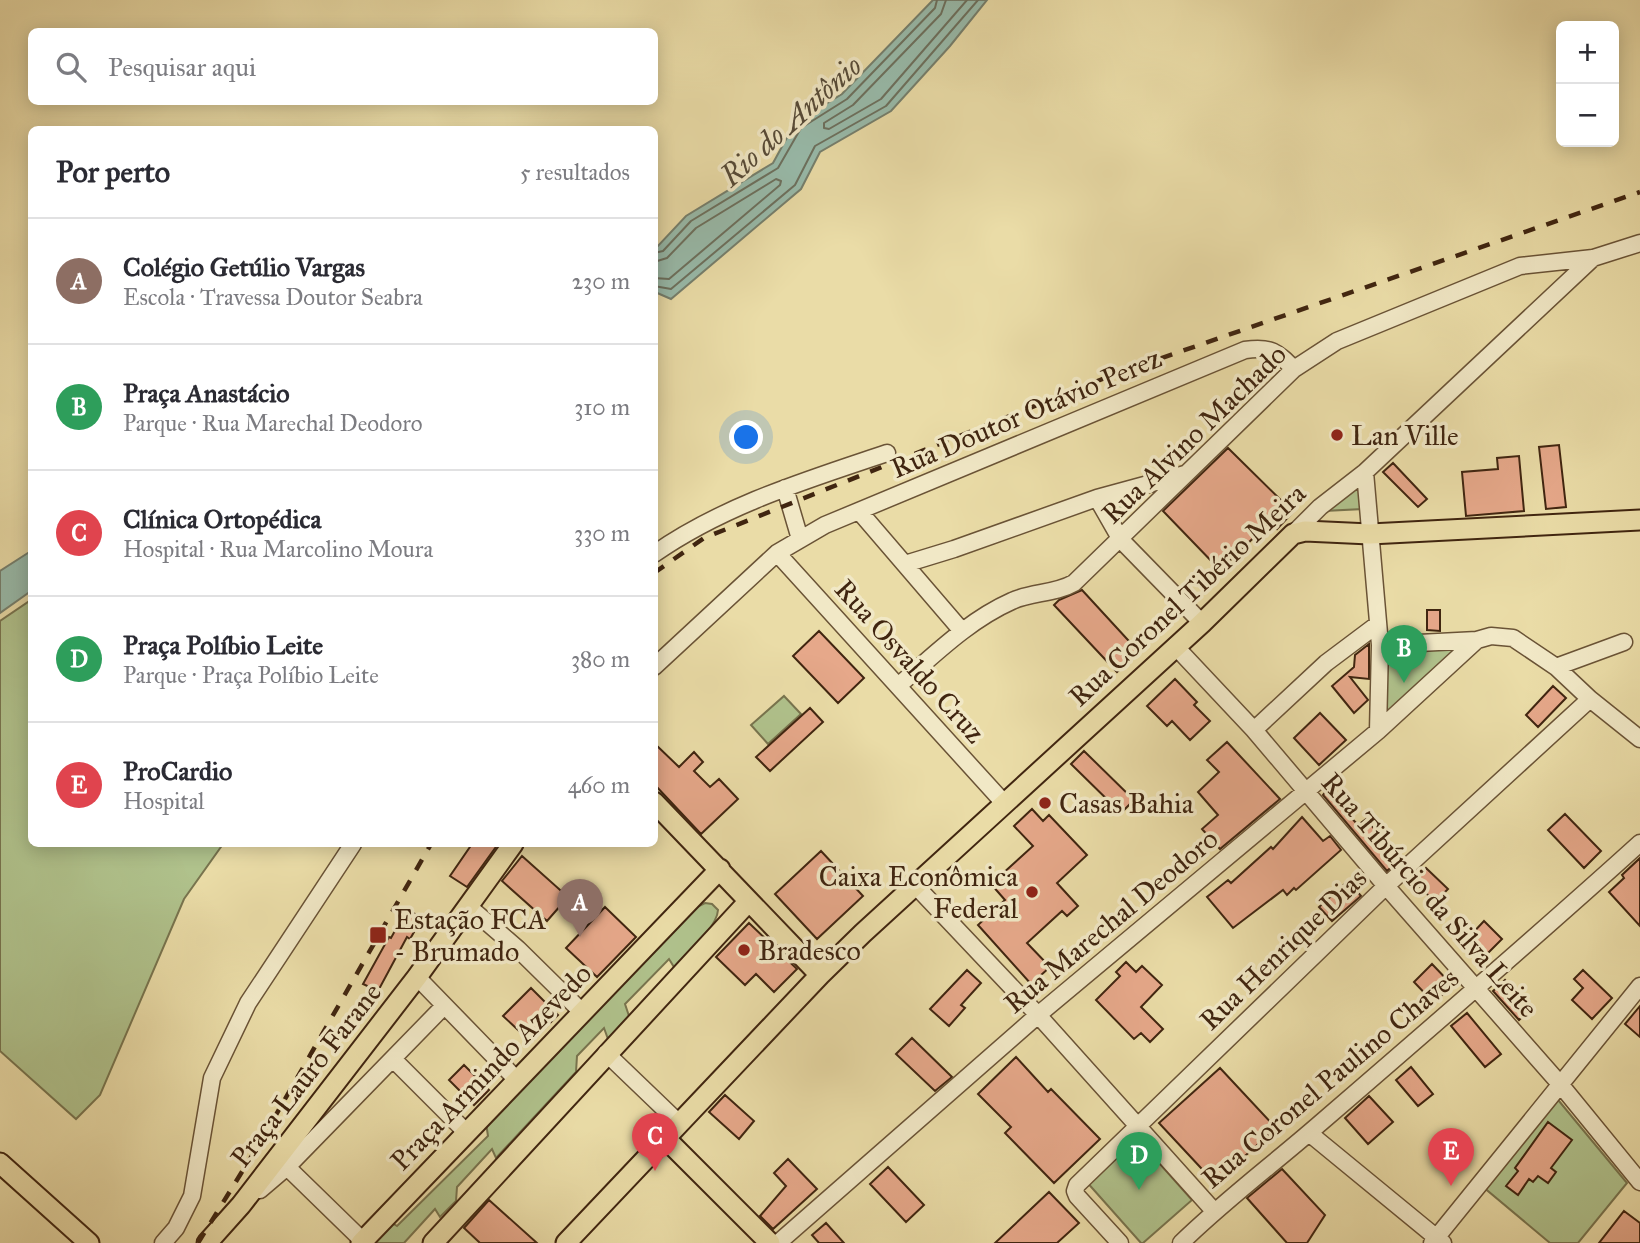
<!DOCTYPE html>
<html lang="pt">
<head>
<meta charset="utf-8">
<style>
  :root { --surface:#fff; --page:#f7f7f7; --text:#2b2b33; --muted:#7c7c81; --line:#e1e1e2; --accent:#8f2418 }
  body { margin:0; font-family:"IM FELL Great Primer",serif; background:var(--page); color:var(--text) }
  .controls { position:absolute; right:21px; top:21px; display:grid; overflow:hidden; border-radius:10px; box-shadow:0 4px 18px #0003 }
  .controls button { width:63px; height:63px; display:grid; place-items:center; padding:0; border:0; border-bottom:2px solid var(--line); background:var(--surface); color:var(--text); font:35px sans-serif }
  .you { position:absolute; left:747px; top:438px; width:24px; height:24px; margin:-18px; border:5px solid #fff; border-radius:50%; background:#1a73e8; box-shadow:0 0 0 10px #1a73e833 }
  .badge { display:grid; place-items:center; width:46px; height:46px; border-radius:50%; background:var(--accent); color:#fff; font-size:23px; font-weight:700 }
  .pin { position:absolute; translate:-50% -58px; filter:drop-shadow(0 2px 4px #0008) }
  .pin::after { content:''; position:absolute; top:37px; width:24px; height:21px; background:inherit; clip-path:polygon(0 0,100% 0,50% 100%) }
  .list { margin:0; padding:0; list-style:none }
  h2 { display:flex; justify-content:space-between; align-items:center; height:91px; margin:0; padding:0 28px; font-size:30px }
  h2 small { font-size:23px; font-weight:400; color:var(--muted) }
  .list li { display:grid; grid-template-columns:46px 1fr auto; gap:21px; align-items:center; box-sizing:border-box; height:126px; padding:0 28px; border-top:2px solid var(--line) }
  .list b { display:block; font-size:26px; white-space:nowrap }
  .list p { margin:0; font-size:23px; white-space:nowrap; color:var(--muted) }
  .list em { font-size:23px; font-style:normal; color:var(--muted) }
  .icon { flex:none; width:38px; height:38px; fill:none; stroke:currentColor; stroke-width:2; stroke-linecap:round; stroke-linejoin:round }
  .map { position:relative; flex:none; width:1640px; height:1243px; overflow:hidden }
  .search { position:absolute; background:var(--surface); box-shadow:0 4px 18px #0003; left:28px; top:28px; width:630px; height:77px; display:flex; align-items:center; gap:18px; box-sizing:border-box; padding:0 24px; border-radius:10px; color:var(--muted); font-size:26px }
  .panel { position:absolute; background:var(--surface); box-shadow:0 4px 18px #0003; left:28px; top:126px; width:630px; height:721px; border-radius:10px }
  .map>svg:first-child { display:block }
</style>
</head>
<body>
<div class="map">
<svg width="1640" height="1243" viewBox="0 0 1640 1243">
  <rect width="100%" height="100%" fill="#eadca7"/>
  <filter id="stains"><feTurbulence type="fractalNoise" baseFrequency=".00286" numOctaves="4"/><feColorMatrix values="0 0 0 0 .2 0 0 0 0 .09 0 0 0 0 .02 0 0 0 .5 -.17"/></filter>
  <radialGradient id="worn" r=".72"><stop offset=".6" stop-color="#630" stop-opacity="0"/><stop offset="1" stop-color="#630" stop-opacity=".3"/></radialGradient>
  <path fill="#b0c28c" stroke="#78744e" stroke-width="2" d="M1360 474 1363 509 1322 511Z
    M1165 475 1119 518 1104 490Z
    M31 600 32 844H223L184 899 100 1095 76 1119 0 1051V621Z
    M1466 645 1385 717 1383 649Z
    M784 696 801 714 768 744 751 725Z
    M705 903 712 904 718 910C717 928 687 953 674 967L669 959 625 1004 629 1016 608 1039 604 1028 577 1056 576 1072 496 1158 492 1149 457 1187 456 1201 440 1217 435 1209 404 1243H375L389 1221 397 1226 488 1136 486 1123 697 907Z
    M1554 1095 1627 1183 1578 1243H1550L1482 1186Z
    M1135 1136 1192 1200 1143 1243H1141L1085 1180Z"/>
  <path fill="#98bbab" stroke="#757f6d" stroke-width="2" d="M933 0H987L950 46 891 111 820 152 801 189 671 299 655 292V247L658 246 686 216 773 163 795 123 842 94Z
    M31 551V591L0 613V571Z"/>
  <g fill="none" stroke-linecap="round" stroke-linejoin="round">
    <path stroke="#6c705e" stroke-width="2" d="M946 0 941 14 853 105 824 123V128L829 129 881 99 967 0
      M654 253 663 251 691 221 778 168 801 128 847 99 935 8 937 0
      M654 262 667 258 696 228 776 179 781 181 780 185 669 279 654 278
      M654 286 671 289 795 185 815 146 886 106 978 0"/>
  </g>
  <path fill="#e6a88a" stroke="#402510" stroke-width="2" d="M1559 445 1566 507 1546 509 1539 447Z
    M1228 448 1293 512 1277 529 1270 522 1220 570 1163 511Z
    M1519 456 1524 511 1466 516 1462 472 1498 469 1497 458Z
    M1393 463 1427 499 1418 507 1383 472Z
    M1082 590 1139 652 1117 672 1054 605 1059 600Z
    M1427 610H1440V631L1427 630Z
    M819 631 864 678 838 703 793 656Z
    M1369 644V679L1350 677 1368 700 1354 713 1332 686 1354 667 1355 655Z
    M1175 679 1197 702 1194 705 1210 721 1190 740 1172 721 1167 726 1147 706Z
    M1553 686 1566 698 1538 727 1526 715Z
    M810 708 823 722 770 771 756 757Z
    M1320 713 1346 740 1319 765 1294 738Z
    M1227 742 1280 799 1220 849 1202 829 1218 815 1198 792 1219 772 1207 760Z
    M654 743 679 767 694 752 703 762 694 771 710 787 719 779 738 799 701 834 654 784Z
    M1084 751 1134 800 1121 813 1071 764Z
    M1326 791 1358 825 1366 819 1378 833 1374 836 1397 862 1387 871 1323 795Z
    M1032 809 1043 821 1049 815 1087 855 1057 883 1078 906 1067 916 1062 911 1027 943 1050 967 1031 984 978 925 1005 900 991 884 1033 846 1014 826Z
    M1565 814 1601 851 1584 868 1548 830Z
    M1302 817 1323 841 1330 836 1341 850 1296 890 1294 888 1287 895 1283 890 1233 928 1207 897 1228 880 1231 883 1271 847 1273 849Z
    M472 844H498L467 887 450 876Z
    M821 851 863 896 817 939 775 894Z
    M522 856 568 897 547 921 502 881Z
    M1640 858V926L1609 892 1624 878 1622 875Z
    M1426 868 1448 889 1435 902 1414 881Z
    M1348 881 1361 896 1332 921 1319 907Z
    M605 907 636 937 597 977 566 948Z
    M407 909 422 918 410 939 407 937 378 991 363 984 389 937 391 938Z
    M1484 921 1502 939 1486 955 1469 937Z
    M749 923 797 969 774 992 756 974 745 985 716 957Z
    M1126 962 1136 972 1142 966 1162 985 1141 1007 1163 1029 1150 1042 1141 1033 1134 1039 1096 1000 1120 976 1116 972Z
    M1432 964 1452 985 1434 1003 1414 982Z
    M967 970 981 983 961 1005 965 1008 949 1026 930 1009Z
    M1583 970 1612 998 1592 1019 1572 1000 1583 988 1574 979Z
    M1505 980 1531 1009 1519 1020 1493 991Z
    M531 988 558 1015 531 1042 503 1016Z
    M1640 1006V1037L1625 1024Z
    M1467 1013 1501 1054 1485 1067 1451 1026Z
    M912 1038 952 1077 935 1091 896 1054Z
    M1016 1057 1048 1092 1051 1089 1100 1139 1054 1183 1005 1133 1011 1127 978 1094Z
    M464 1065 489 1090 474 1105 449 1080Z
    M1411 1067 1433 1094 1418 1106 1396 1080Z
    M1220 1068 1276 1128 1215 1183 1159 1123Z
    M725 1095 754 1121 739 1139 709 1112Z
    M1369 1096 1393 1122 1368 1144 1345 1118Z
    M1548 1122 1572 1140 1551 1168 1556 1172 1548 1183 1538 1176 1533 1182 1529 1179 1518 1195 1506 1186 1518 1171 1515 1168Z
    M788 1159 817 1189 773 1229 760 1216 786 1186 774 1173Z
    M888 1167 924 1205 906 1222 870 1184Z
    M1282 1169 1325 1215 1307 1243H1287L1247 1198Z
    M1049 1192 1079 1223 1057 1243H995Z
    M489 1200 537 1243H480L464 1228Z
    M1624 1211 1640 1223V1243H1599Z
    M826 1223 844 1243H819L812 1235Z"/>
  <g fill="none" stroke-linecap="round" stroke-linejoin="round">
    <defs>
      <path id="minor" d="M1365 472 1380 645 1378 731
        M785 488 800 539
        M1097 498 1121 540 1202 623
        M859 511 962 631
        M1293 534 1320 507 1365 472 1593 258
        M777 553 1004 803
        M654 554C724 505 807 480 887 453
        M905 564 954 549 1097 498 1185 474
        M1380 645 1477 640 1491 636 1513 638 1556 667 1590 699 1640 739
        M1175 646 1254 730 1386 886 1560 1084 1640 1182
        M654 667 777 553 825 525 1245 350C1271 346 1277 352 1294 369
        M1556 667 1624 642
        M898 686C934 655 969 620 1012 601 1031 592 1055 594 1074 583L1294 369 1337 341 1520 266 1593 258 1640 243
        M1254 730 1326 663 1378 624
        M914 884 1038 1015 1214 1211
        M468 906 518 949 582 1012
        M417 977 517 1080
        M606 1053 680 1124
        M393 1059 467 1133
        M1309 1133 1443 1243
        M287 1167 363 1241
        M260 1190 287 1167 444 1006
        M163 1243 176 1228 192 1196 212 1078 248 1003 353 844
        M778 1243 1038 1015 1378 731 1477 640
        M1120 1243 1077 1196 1075 1191 1077 1185 1386 886 1590 699
        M1181 1243C1224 1201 1272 1165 1317 1126 1426 1032 1534 939 1640 843
        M1432 1243 1640 986"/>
      <path id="major" d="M654 802 820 975
        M666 1139 770 1243
        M0 1163 89 1243
        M207 1243 241 1205 417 977 513 844
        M361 1243 720 869
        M433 1243 749 901
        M566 1243 820 975 863 933 1202 623 1293 534 1305 531 1370 534 1640 520"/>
    </defs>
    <use href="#minor" stroke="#6a5336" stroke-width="19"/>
    <use href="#major" stroke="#402510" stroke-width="23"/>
    <use href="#minor" stroke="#f1e8c6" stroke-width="16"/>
    <use href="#major" stroke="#eadca7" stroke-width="19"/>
    <path stroke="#402510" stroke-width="4.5" stroke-dasharray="12 12" stroke-linecap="butt" d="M654 573 704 538 1110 376 1640 192
      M198 1243 261 1141 431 844"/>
  </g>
  <g fill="#8f2418" stroke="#f1e8c6" stroke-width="2.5">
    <circle cx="1337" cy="435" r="7"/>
    <circle cx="1045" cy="803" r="7"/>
    <circle cx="1032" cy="892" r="7"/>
    <rect x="369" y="926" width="18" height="18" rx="3.5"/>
    <circle cx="744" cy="950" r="7"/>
  </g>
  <g text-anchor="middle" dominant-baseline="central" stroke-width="7" stroke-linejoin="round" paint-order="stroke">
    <g font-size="28" fill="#402510" stroke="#f1e8c6">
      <text transform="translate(1026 413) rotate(-23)">Rua Doutor Otávio Perez</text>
      <text transform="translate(1194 434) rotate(-44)">Rua Alvino Machado</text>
      <text transform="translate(1187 595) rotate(-43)">Rua Coronel Tibério Meira</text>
      <text transform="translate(910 661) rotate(48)">Rua Osvaldo Cruz</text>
      <text transform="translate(1430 895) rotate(49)">Rua Tibúrcio da Silva Leite</text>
      <text transform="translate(1111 921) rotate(-40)">Rua Marechal Deodoro</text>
      <text transform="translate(1283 949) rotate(-44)">Rua Henrique Dias</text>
      <text transform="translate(491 1067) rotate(-46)">Praça Armindo Azevedo</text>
      <text transform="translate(306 1075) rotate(-52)">Praça Lauro Farane</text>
      <text transform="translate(1330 1078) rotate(-40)">Rua Coronel Paulino Chaves</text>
    </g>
    <g font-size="28" fill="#402510" stroke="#f1e8c6" text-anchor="start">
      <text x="1351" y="435">Lan Ville</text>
      <text x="1059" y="803">Casas Bahia</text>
      <text x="1018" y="876" text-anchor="end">Caixa Econômica<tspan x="1018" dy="32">Federal</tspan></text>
      <text x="394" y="919">Estação FCA<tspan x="394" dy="32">- Brumado</tspan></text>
      <text x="758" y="950">Bradesco</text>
    </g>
    <g font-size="30" font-style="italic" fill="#564a37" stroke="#f1e8c6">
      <text transform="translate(791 121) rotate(-42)">Rio do Antônio</text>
    </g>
  </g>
  <rect width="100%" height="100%" filter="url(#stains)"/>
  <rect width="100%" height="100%" fill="url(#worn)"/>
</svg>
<div class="controls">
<button>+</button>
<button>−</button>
</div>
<div class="you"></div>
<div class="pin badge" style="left:580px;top:937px;background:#8d6e63">A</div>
<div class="pin badge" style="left:1404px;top:683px;background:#2e9e5b">B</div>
<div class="pin badge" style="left:655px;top:1171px;background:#e0444e">C</div>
<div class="pin badge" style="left:1139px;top:1190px;background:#2e9e5b">D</div>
<div class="pin badge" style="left:1451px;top:1186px;background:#e0444e">E</div>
<div class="search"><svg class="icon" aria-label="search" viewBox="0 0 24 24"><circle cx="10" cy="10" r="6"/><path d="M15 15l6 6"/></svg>Pesquisar aqui</div>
<section class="panel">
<h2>Por perto<small>5 resultados</small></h2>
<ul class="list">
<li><span class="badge" style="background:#8d6e63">A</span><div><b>Colégio Getúlio Vargas</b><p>Escola · Travessa Doutor Seabra</p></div><em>230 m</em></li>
<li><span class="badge" style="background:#2e9e5b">B</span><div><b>Praça Anastácio</b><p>Parque · Rua Marechal Deodoro</p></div><em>310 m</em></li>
<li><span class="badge" style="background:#e0444e">C</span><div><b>Clínica Ortopédica</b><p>Hospital · Rua Marcolino Moura</p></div><em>330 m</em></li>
<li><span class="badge" style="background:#2e9e5b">D</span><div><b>Praça Políbio Leite</b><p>Parque · Praça Políbio Leite</p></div><em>380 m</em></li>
<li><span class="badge" style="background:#e0444e">E</span><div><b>ProCardio</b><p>Hospital</p></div><em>460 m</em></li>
</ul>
</section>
</div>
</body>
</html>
